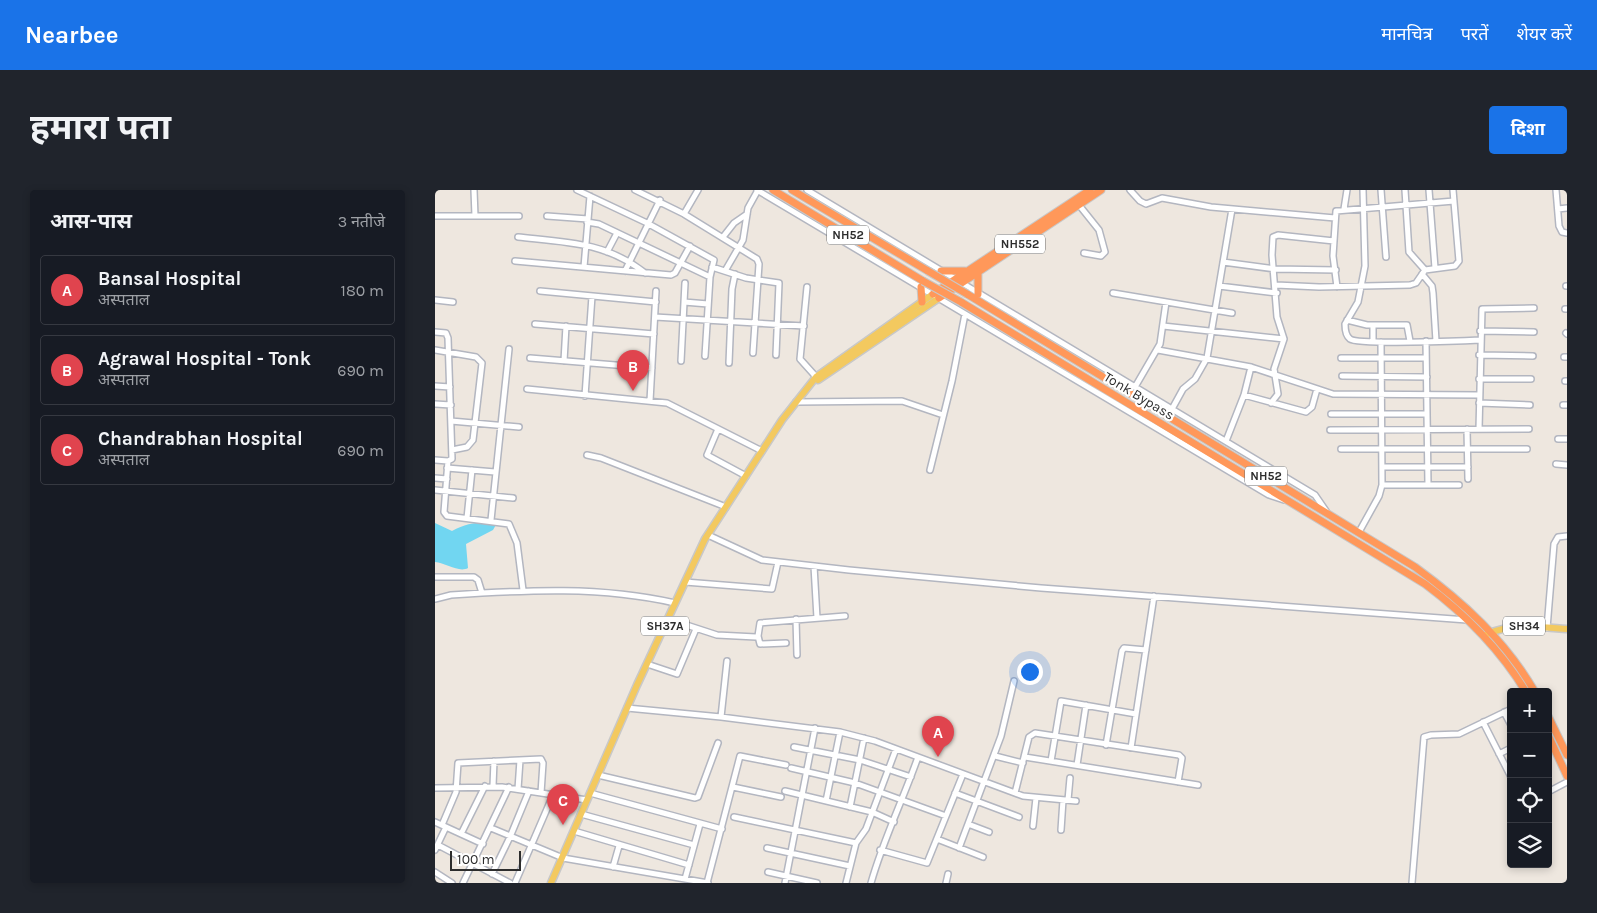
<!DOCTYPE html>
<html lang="hi">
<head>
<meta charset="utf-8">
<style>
  :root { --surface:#171b24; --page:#20242c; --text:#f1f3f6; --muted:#9ea1a6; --line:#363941; --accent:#1a73e8 }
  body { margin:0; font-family:Karla,"Noto Sans Devanagari",sans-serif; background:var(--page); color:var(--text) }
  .controls { position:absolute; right:15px; bottom:15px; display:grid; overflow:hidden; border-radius:5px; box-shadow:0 2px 8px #0003 }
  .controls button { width:45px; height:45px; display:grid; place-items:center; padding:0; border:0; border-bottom:1px solid var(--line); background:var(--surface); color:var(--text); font:25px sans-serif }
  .scale { position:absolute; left:15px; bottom:12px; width:71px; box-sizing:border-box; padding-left:5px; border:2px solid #2d2d2d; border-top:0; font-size:14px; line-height:18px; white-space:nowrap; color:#2d2d2d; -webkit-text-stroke:4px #fff; paint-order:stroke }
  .you { position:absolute; left:594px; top:481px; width:18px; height:18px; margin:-12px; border:4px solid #fff; border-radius:50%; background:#1a73e8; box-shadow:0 0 0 8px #1a73e833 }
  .badge { display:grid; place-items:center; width:32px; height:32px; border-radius:50%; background:var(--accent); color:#fff; font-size:16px; font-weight:700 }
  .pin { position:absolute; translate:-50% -41px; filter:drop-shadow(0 1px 2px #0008) }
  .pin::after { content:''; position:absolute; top:26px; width:18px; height:15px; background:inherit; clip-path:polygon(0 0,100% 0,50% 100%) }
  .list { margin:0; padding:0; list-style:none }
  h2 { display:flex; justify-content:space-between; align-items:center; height:65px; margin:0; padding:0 20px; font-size:21px }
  h2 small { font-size:16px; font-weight:400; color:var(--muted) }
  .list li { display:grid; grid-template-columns:32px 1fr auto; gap:15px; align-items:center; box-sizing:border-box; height:70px; margin:0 10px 10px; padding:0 10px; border:1px solid var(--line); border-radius:5px }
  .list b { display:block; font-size:19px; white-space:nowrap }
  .list p { margin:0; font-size:16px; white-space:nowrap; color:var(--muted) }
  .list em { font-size:16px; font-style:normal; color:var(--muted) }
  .icon { flex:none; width:28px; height:28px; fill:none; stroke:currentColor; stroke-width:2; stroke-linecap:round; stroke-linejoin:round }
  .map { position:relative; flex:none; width:1132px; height:693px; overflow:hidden; border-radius:5px }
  header { display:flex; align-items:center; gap:30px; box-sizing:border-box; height:70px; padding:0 25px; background:var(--accent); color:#fff }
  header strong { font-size:24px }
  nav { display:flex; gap:28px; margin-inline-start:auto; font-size:18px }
  .intro { display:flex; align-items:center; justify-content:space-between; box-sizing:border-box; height:120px; padding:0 30px }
  h1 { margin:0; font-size:35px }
  .button { padding:12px 22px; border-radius:5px; background:var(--accent); color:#fff; font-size:18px; font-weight:700 }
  main { display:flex; gap:30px; padding:0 30px }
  aside { flex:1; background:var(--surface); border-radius:5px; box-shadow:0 2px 8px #0003 }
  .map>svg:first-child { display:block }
</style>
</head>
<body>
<header>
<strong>Nearbee</strong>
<nav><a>मानचित्र</a><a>परतें</a><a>शेयर करें</a></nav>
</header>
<div class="intro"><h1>हमारा पता</h1><a class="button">दिशा</a></div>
<main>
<aside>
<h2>आस-पास<small>3 नतीजे</small></h2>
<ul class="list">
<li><span class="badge" style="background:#e0444e">A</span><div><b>Bansal Hospital</b><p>अस्पताल</p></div><em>180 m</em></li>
<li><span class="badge" style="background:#e0444e">B</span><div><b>Agrawal Hospital - Tonk</b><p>अस्पताल</p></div><em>690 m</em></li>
<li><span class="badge" style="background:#e0444e">C</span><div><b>Chandrabhan Hospital</b><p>अस्पताल</p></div><em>690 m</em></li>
</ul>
</aside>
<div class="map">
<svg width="1132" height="693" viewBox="0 0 1132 693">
  <rect width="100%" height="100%" fill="#eee7df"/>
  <path fill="#71d6f1" d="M0 333 17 341C32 333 45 331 62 333L58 340 31 354 33 378C24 383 11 373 0 372Z"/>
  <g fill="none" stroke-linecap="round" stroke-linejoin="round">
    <defs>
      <path id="minor" d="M39 0 40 26
        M142 0 212 33 279 70 275 87 270 166
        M200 0 249 24 322 69 324 74 318 163
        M322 0 834 305 849 310
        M372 0 880 305 891 321
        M695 0 705 11 711 14 727 8 776 17 900 28
        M928 0 930 76 923 112 910 134C910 139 911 146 915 149 923 155 1027 151 1045 150
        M946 0 951 67
        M970 0 974 62 990 80
        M994 0 1000 78
        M1121 0 1124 36 1127 42 1132 43
        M644 15 664 40 670 62 666 66 649 63
        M909 19 912 0
        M1123 19 1132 18
        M249 24 263 0
        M0 26H84
        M112 26 153 29
        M152 32 164 34 275 87
        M83 47C131 52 171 52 210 83
        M288 47 299 33 312 24
        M172 62 182 43
        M80 71 236 85 240 83 255 56
        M788 72 840 79 901 80
        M149 77 155 6
        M277 77 311 88 344 93 341 165
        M190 81 225 10
        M290 81 308 50 313 18 323 0
        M987 84 997 96 998 103 1001 151
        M841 95 884 97 975 95 981 93 990 80 1020 76 1024 71 1018 0
        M784 96 842 103
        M1131 96H1132
        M372 97 365 169 383 189
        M902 97 898 66 901 21 1019 11
        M105 101 221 112
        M678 103 797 123
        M0 110 18 112
        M249 112 273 114
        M1130 119H1132
        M220 127 369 136
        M912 130 932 135H972L975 151
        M100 134 219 144
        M938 135V152
        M728 136 849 149
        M1045 141 1099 142
        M0 142 11 143 13 148 17 269 13 271 9 322 12 326 74 334 82 353 88 400
        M1131 143 1132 144
        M991 151 993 295
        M0 160 41 167 47 173 38 250 32 257 17 260
        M723 160 816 177 898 204 1044 205
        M1044 165 1098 166
        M1129 167H1132
        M95 168 217 178
        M906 168H991
        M129 171 131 136
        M246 171 250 93
        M294 173 297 99 300 84
        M907 186 992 187
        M1044 189H1096
        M1130 191H1132
        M0 196 15 197
        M700 197 725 154 731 112
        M92 199 232 213 327 261
        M809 205 871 222 877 217 882 199
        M150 206 157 106
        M215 211 221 101
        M361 212 467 211 508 225
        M836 213 843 204 839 179 849 149 842 127 837 65 838 47 843 45 899 51
        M1044 213 1095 215
        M0 214 16 215
        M1128 215H1132
        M737 219 748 199 760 189 772 168 797 19
        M896 224H992
        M16 231 84 237
        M283 239 272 265 311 286
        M1032 239 1033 289
        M1044 239 1047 119 1099 118
        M895 240 1094 239
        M1123 249H1132
        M791 251 809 205 816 177
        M906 259H1092
        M152 265 166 268 291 317
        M0 270 13 271
        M1121 274 1132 275
        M948 277H1033
        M12 278 60 282
        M495 280 517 191 530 124
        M0 288 12 289
        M947 295H1024
        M0 300 78 308
        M32 328 37 280
        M56 330 74 159
        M924 342 944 306 947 295 946 152
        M273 345 327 370 414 380 606 398 1032 430
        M379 376 382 428
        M0 387H39L43 390 47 403
        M250 392 337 399 343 372
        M0 409 16 405C92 400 166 396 240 413
        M233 429 282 445 321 447 323 446 325 433 410 426
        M361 429 362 465
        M1112 438 1119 354 1123 347 1132 346
        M323 446 325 454 351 453
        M212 474 242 484 261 439
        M192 518 286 527 405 542 440 551 588 606 641 611
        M1069 522 1076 535
        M286 527 292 471
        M1048 532 1076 587
        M671 555 687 461 689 458 711 460
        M359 557 425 570 476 587
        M696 558 719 406
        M1064 564 1076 558
        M560 566 588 573
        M590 567 763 595
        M616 571 626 511 701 524
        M642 575 651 515
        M356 578 420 593 511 626
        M163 585 260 608 263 607 283 553
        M58 596 59 571
        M298 597 346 607
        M0 598 67 597 152 610
        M83 599 85 570
        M350 601 437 622 459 632
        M1113 602 1132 592
        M155 603 287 639
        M520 603 584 627
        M580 603 594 547 600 543 744 565 747 568 743 592
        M633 610 635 588
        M391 611 405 542
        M415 617 429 548
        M146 624 259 655
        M299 627 421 653
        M0 632 48 654
        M533 634 554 642
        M7 635 21 602 23 573 106 569 108 573 106 603
        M598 636 601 608
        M56 638 128 668 273 693
        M626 640 628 610
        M139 641 254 675
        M26 644 50 596
        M502 649 548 667
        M3 655 75 693
        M332 658 415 676
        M524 658 566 546 579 491
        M0 660 11 637
        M445 660 492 673 528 584
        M178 677 184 656
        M0 682 17 693
        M333 682 382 693
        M57 684 75 647 94 601
        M250 689 265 634
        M28 693 74 597
        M80 693 118 605
        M272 693 305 566 351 575
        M350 693 380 538
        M411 693 421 653 431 639 461 559
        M436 693C448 650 468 610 483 567
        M511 693 513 684
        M977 693 989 547 996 545 1024 544 1076 519"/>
      <path id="major" d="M383 190 504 108
        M1052 444C1078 433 1104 437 1132 439
        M116 693 202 495 270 349 347 230 381 187 498 104"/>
      <path id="highway" d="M338 0 488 91
        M357 0 493 81
        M506 81H530
        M543 82V104
        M486 97 487 112
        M498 104 655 0
        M532 104 980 377C1028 412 1070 450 1100 502
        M504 108 666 0
        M526 112 990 394C1030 424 1065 459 1091 502
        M1113 526 1132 565
        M1113 545 1132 586"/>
    </defs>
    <use href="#minor" stroke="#b3b6c0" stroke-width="8"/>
    <use href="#major" stroke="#c8c8c8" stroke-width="9"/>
    <use href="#highway" stroke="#c8c8c8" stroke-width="9"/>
    <use href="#minor" stroke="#fff" stroke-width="5"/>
    <use href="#major" stroke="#f3c95f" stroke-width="6"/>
    <use href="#highway" stroke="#ff985a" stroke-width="7"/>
    <defs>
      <path id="highway-bridge" d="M493 81 532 104
        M488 91 526 112"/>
    </defs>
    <use href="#highway-bridge" stroke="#c8c8c8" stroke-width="9" stroke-linecap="butt"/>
    <use href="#highway-bridge" stroke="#ff985a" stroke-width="7"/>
  </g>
  <g text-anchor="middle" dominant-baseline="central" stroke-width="4.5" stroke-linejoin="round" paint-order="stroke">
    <g fill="#fff" stroke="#6c6c6c" stroke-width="1">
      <rect x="392" y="35.5" width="42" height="19" rx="4"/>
      <rect x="560" y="44.5" width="50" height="19" rx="4"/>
      <rect x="810" y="276.5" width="42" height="19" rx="4"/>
      <rect x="206" y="426.5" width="48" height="19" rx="4"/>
      <rect x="1068" y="426.5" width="42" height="19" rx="4"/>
    </g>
    <g font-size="12" font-weight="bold" fill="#2d2d2d">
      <text x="413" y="45">NH52</text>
      <text x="585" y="54">NH552</text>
      <text x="831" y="286">NH52</text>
      <text x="230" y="436">SH37A</text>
      <text x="1089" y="436">SH34</text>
    </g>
    <g font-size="14" fill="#2d2d2d" stroke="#fff">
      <text transform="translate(704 206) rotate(31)">Tonk Bypass</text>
    </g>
  </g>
</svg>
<div class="controls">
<button>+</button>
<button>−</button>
<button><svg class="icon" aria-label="locate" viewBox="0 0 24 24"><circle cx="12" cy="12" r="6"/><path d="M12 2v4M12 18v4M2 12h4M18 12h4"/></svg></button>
<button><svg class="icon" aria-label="layers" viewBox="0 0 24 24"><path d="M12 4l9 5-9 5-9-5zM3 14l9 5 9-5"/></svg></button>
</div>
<div class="scale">100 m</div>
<div class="you"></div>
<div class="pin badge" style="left:503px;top:567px;background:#e0444e">A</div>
<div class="pin badge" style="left:198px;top:201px;background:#e0444e">B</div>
<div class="pin badge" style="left:128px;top:635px;background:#e0444e">C</div>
</div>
</main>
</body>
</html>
